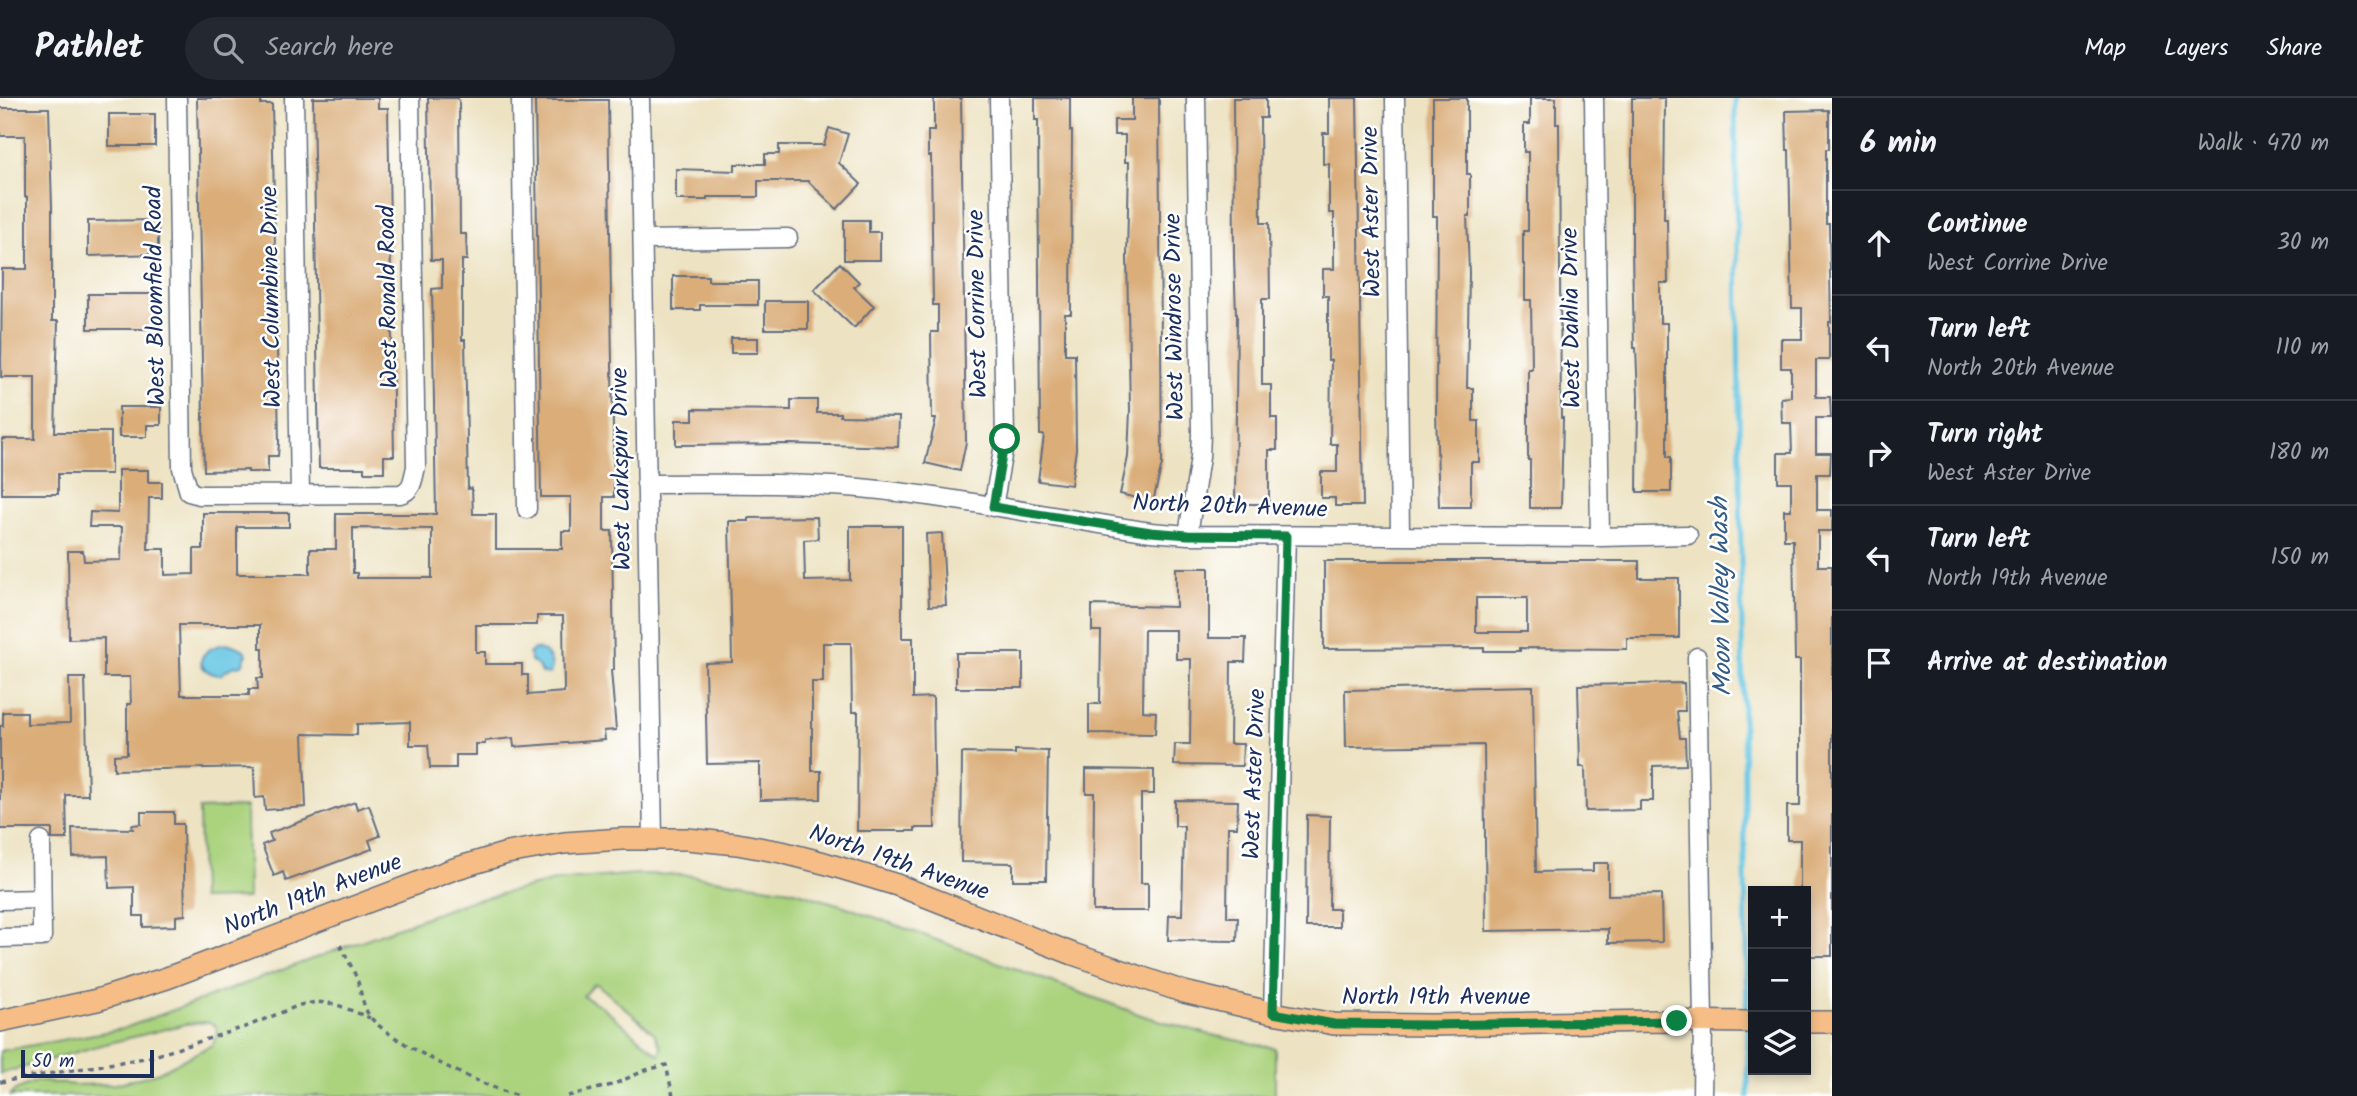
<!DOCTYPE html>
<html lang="en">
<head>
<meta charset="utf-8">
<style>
  :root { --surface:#171b24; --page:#242831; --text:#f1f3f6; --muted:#9ea1a6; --line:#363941 }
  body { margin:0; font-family:Kalam,sans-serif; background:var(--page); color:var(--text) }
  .controls { position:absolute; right:21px; bottom:21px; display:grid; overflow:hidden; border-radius:0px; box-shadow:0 4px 10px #0003 }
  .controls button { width:63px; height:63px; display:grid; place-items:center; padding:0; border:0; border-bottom:2px solid var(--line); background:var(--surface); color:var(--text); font:35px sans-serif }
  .scale { position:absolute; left:21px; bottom:18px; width:133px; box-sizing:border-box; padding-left:7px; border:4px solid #1b2f5e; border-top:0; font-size:19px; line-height:24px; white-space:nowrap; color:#1b2f5e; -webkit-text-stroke:5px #fff; paint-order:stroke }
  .stop { position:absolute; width:21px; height:21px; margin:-16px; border:5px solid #0b8043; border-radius:50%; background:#fff }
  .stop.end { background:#0b8043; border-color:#fff; box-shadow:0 2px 7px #0008 }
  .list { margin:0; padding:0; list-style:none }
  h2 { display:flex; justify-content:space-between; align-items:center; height:91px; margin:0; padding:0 28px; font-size:30px }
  h2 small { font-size:23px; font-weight:400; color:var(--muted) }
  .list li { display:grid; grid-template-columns:46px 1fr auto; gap:21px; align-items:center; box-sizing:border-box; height:105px; padding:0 28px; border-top:2px solid var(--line) }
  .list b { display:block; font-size:26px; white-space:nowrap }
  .list p { margin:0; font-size:23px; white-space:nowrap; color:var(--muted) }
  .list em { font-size:23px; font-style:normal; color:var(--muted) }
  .icon { flex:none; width:38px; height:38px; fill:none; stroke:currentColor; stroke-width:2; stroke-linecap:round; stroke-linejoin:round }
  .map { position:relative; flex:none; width:1832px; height:998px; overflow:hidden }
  header { display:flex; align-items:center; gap:42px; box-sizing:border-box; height:98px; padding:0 35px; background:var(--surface); border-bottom:2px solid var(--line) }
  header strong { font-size:33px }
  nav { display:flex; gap:38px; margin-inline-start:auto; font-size:24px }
  .search { width:490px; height:63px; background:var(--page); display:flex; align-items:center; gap:18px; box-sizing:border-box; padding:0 24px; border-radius:38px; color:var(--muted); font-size:26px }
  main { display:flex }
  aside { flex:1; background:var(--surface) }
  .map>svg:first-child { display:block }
</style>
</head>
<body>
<header>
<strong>Pathlet</strong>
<div class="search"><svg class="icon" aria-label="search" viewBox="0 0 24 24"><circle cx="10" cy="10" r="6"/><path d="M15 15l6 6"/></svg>Search here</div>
<nav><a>Map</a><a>Layers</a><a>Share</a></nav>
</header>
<main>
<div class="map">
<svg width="1832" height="998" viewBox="0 0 1832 998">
  <rect width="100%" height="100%" fill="#fff"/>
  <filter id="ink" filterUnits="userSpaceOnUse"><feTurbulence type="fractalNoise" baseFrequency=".0143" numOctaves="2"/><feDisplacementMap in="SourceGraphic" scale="14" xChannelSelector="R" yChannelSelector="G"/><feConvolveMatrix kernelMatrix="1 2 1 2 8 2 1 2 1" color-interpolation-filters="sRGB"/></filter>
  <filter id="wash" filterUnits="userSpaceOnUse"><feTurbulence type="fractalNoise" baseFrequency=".00686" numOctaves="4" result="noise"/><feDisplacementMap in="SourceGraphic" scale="28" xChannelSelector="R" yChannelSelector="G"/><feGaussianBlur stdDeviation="1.57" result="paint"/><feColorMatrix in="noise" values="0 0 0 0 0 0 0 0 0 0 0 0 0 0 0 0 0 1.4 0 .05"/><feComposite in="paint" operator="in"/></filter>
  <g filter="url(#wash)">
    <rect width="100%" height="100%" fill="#ede3c3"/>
    <path fill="#abd37e" stroke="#63816e" stroke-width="2" fill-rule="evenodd" d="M246 709 248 800 201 801 199 711Z
      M637 776 686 777 791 792 844 808 1144 918 1211 937 1275 950V998H10L15 992 37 983 74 987 116 986 157 975 212 947 217 938 216 928 208 924 186 926 101 947 0 976V953L122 931 467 804 555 783ZM597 886 654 935 661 949 659 957 600 907 583 898 593 887Z"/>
    <path fill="#66c6e4" stroke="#407aa1" stroke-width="2" d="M230 546 243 551 247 556 242 567 232 569 220 577C191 574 197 547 230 546Z
      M534 551C545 551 551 559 552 569L550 576 541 575 538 568 531 563 529 556Z"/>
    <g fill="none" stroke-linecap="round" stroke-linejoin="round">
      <path stroke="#66c6e4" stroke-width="5" d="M1735 0 1747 918
        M1748 928V998"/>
    </g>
    <g id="blocks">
      <path fill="#daad79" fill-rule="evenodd" d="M197 0H261V6H272L279 345 278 358H268V374H248V372L204 373Z
        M313 0H378V10H388L394 358H384V374H364V370H319Z
        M428 0H458L459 4 460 136H466L467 162H462V242H465L468 391 472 390 473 416H496V451H562V433H571V399H541L535 2H608L614 399H604V433H612L614 572H611L616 632 604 633 605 642 514 649 513 640 485 643V646H476V657H456V670H430L428 647H410V624L357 626V637L303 636 306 709 265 712 264 699 255 700 254 669 114 672V657L127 656V606H131L130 579H104V540L69 541 68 453H83L84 463 121 462 122 429H89L90 414 118 415V372H148V384H162V400H149L148 451H165V477L194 476V451H203V415H289V429H237V476H310V451H336V416H436L432 191 442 190V162H431ZM353 430 432 431V480H357V475H353ZM537 518H563L564 594 528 597V577H522V566H485V554H476V527H537ZM179 527H260V550H263V580H257L258 591H249V597H181Z
        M934 0H961L966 344 960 373 925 365 936 321H932L931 234H938V207H933L931 58H928V33H934Z
        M1035 0H1070V33H1072L1071 216H1065V256H1075L1076 351 1071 387 1038 383 1044 337H1040L1038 22H1035Z
        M1132 0H1159L1162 366 1153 404 1120 396 1128 359 1130 312 1127 160 1129 64H1125V37H1114V22H1132Z
        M1233 0H1266V20H1260L1261 125H1269L1270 201H1262V287H1271V320H1277V352H1269V406H1235L1237 216H1236L1234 160Z
        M1329 0H1357L1363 408H1335V400H1321V374H1337V346H1330L1331 262H1328V198H1323V171H1334V115H1329V66H1323V35H1329Z
        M1433 0H1467V76H1470V118H1467L1469 175 1467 290H1473V323H1479V364H1471V409H1439L1436 315 1437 118H1433Z
        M1530 0H1556V26H1559L1561 320H1563L1561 410H1530V362H1528V271H1532L1531 202H1525V166H1523V133H1528V54H1524V26H1530Z
        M1632 0H1665L1664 121H1667L1668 185H1660V225H1667V359H1671V394H1637L1638 298 1636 250H1634L1632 151Z
        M0 10H49L52 110V223H58L55 334H111V376H58V396H2V341H35V279H1L2 171H27V99H25V38H0Z
        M1829 12V51H1826V126H1829L1831 224H1829V262H1816V299H1830L1831 320H1816V355H1831L1830 376H1817V412H1832V433H1818V468H1832V858H1806V793H1800V742H1787V708H1800V562H1795L1793 442H1784V412H1791V384H1778V355H1792L1791 325H1782L1781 300 1791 299V270H1781V241H1802V210H1792L1789 52H1787L1786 13Z
        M109 16H155V48H109Z
        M829 30 848 36 839 65 861 86 837 111 808 83H758V99H707V102H676V71L735 73V66H765V56H779V47H824Z
        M158 122V156L88 158V123Z
        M844 122H869V134H880V162H844Z
        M840 165 859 184 854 189 874 208 854 230 814 192Z
        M673 178H708V183H758V207H700V212H673Z
        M88 196H159V231H88Z
        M765 203H808V231H765Z
        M731 240H758V255H731Z
        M791 302H817V315H840V318L899 319 898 349 791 346 676 347V322H693V311L791 312Z
        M119 309H161V327H147V339H119Z
        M817 419 818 441 804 442 805 483 850 482V428H902V540H913V600L933 599 935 730H915V733H857L858 614H852L851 545H823V584H812V673H821V701L760 702V665L707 666 705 565 732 564 729 423H749V420Z
        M942 435 946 507 929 508 926 436Z
        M1324 463H1639V480H1679V540H1627V551L1520 550V553H1484V550L1324 551ZM1476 500H1527V534H1476Z
        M1176 470H1209V540H1246L1245 564H1231L1230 646H1243L1242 668 1174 667 1175 646H1190L1191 561H1176V532H1144L1143 613 1156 614 1155 636 1089 635V606H1100L1101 533H1092V507L1176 509Z
        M956 555H1023V590H956Z
        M69 580H85L88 697H66L67 741H52V731H0V628H3V614H27V626L70 625Z
        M1684 585 1685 613H1677L1680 640H1685L1686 667 1653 668V703H1640V712L1586 713 1585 669H1580L1578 587Z
        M1533 588 1536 774 1593 773V765H1608V797L1661 796 1662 844 1608 845V831L1486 833 1484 647 1346 649 1345 592Z
        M1015 652 1048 653 1046 782H1013V765L961 764 962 655 1015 656Z
        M1086 671 1154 672V696H1141V785H1148V813H1093L1094 695H1086Z
        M1175 702 1238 703 1237 729H1228L1227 819H1238L1237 843 1168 842 1169 817H1182L1184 728H1175Z
        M355 704 357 711 369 707 380 738 369 742 372 751 286 783 283 774 274 778 262 747 272 743 269 735Z
        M141 714H174V726H183L185 817 176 818V828L143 829V818H134V789L109 790 108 758 73 759 72 730 133 731 132 727 141 726Z
        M1307 717 1330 718 1329 811H1339V829H1306Z"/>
    </g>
  </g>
  <g filter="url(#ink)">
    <use href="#blocks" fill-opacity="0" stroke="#646e81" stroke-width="2"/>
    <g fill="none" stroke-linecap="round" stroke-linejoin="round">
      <defs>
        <path id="minor" d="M177 0 182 370 189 394 200 397 400 396C413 393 413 380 416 369L410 0
          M294 0 300 397
          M521 0 527 411
          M640 0 653 741
          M1395 0 1400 438
          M1594 0 1600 439
          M643 142 788 140
          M646 386C717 386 790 384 860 390 958 399 1054 420 1151 434L1188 437 1600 439 1688 437
          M993 409 1005 341 999 0
          M1188 437 1200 359 1201 336 1196 0
          M1697 559 1703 924 1702 998
          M0 802 41 801
          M0 840 42 839 41 743
          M1273 915 1286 438"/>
        <path id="major" d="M0 923 97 902 167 880 454 771 507 755 564 745 622 741H687L737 746 781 754 824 765 897 787 1073 856 1184 894 1273 915 1334 926 1431 927 1655 923 1753 924
          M1806 924H1832"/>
      </defs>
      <use href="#minor" stroke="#646e81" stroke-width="21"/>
      <use href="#major" stroke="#646e81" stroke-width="24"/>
      <path stroke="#646e81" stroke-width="3.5" stroke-dasharray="5 5" stroke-linecap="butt" d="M340 847C346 858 352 869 357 881 361 892 363 912 372 921 393 945 489 992 520 998
        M0 984 151 959 248 928 300 907 317 904 335 906 370 920
        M568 998 612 987 646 972 666 967 673 998"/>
      <use href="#minor" stroke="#fff" stroke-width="18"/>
      <use href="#major" stroke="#f6be86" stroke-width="21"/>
    </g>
  </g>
  <g fill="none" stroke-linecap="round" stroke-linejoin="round" filter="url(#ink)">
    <path stroke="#0b8043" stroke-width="9" d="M1005 341 993 409 1151 434 1188 437 1286 438 1273 915 1334 926 1431 927 1677 923"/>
  </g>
  <g text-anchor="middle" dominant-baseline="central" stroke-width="5" stroke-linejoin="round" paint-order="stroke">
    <g font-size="24" fill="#1b2f5e" stroke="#fff">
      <text transform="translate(1372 114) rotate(-91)">West Aster Drive</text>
      <text transform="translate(156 198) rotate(-91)">West Bloomfield Road</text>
      <text transform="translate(272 199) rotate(-91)">West Columbine Drive</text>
      <text transform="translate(389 199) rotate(-91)">West Ronald Road</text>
      <text transform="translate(978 206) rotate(-91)">West Corrine Drive</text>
      <text transform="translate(1175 219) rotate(-91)">West Windrose Drive</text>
      <text transform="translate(1572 220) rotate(-91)">West Dahlia Drive</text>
      <text transform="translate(622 371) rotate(-91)">West Larkspur Drive</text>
      <text transform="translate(1230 409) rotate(2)">North 20th Avenue</text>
      <text transform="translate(1255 676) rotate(-88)">West Aster Drive</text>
      <text transform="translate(899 765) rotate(19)">North 19th Avenue</text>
      <text transform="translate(313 797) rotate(-21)">North 19th Avenue</text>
      <text x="1436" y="899">North 19th Avenue</text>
    </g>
    <g font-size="26" font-style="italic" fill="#325c86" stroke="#fff">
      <text transform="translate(1722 499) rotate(-91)">Moon Valley Wash</text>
    </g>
  </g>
</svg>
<div class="controls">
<button>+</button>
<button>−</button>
<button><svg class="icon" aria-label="layers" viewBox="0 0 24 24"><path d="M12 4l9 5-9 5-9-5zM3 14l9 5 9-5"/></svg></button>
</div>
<div class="scale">50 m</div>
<div class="stop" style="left:1005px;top:341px"></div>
<div class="stop end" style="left:1677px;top:923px"></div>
</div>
<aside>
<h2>6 min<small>Walk · 470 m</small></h2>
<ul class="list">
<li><svg class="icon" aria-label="ahead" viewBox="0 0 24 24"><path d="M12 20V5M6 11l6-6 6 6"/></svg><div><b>Continue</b><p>West Corrine Drive</p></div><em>30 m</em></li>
<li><svg class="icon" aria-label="left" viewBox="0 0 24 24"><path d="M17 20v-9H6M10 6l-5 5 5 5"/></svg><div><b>Turn left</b><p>North 20th Avenue</p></div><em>110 m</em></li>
<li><svg class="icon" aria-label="right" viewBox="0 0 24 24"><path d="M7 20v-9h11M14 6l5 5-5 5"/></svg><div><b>Turn right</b><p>West Aster Drive</p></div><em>180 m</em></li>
<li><svg class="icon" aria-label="left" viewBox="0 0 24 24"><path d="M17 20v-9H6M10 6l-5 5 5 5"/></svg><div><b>Turn left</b><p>North 19th Avenue</p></div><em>150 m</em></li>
<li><svg class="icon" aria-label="arrive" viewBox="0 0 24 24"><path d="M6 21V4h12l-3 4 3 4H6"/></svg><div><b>Arrive at destination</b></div></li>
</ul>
</aside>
</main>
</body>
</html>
